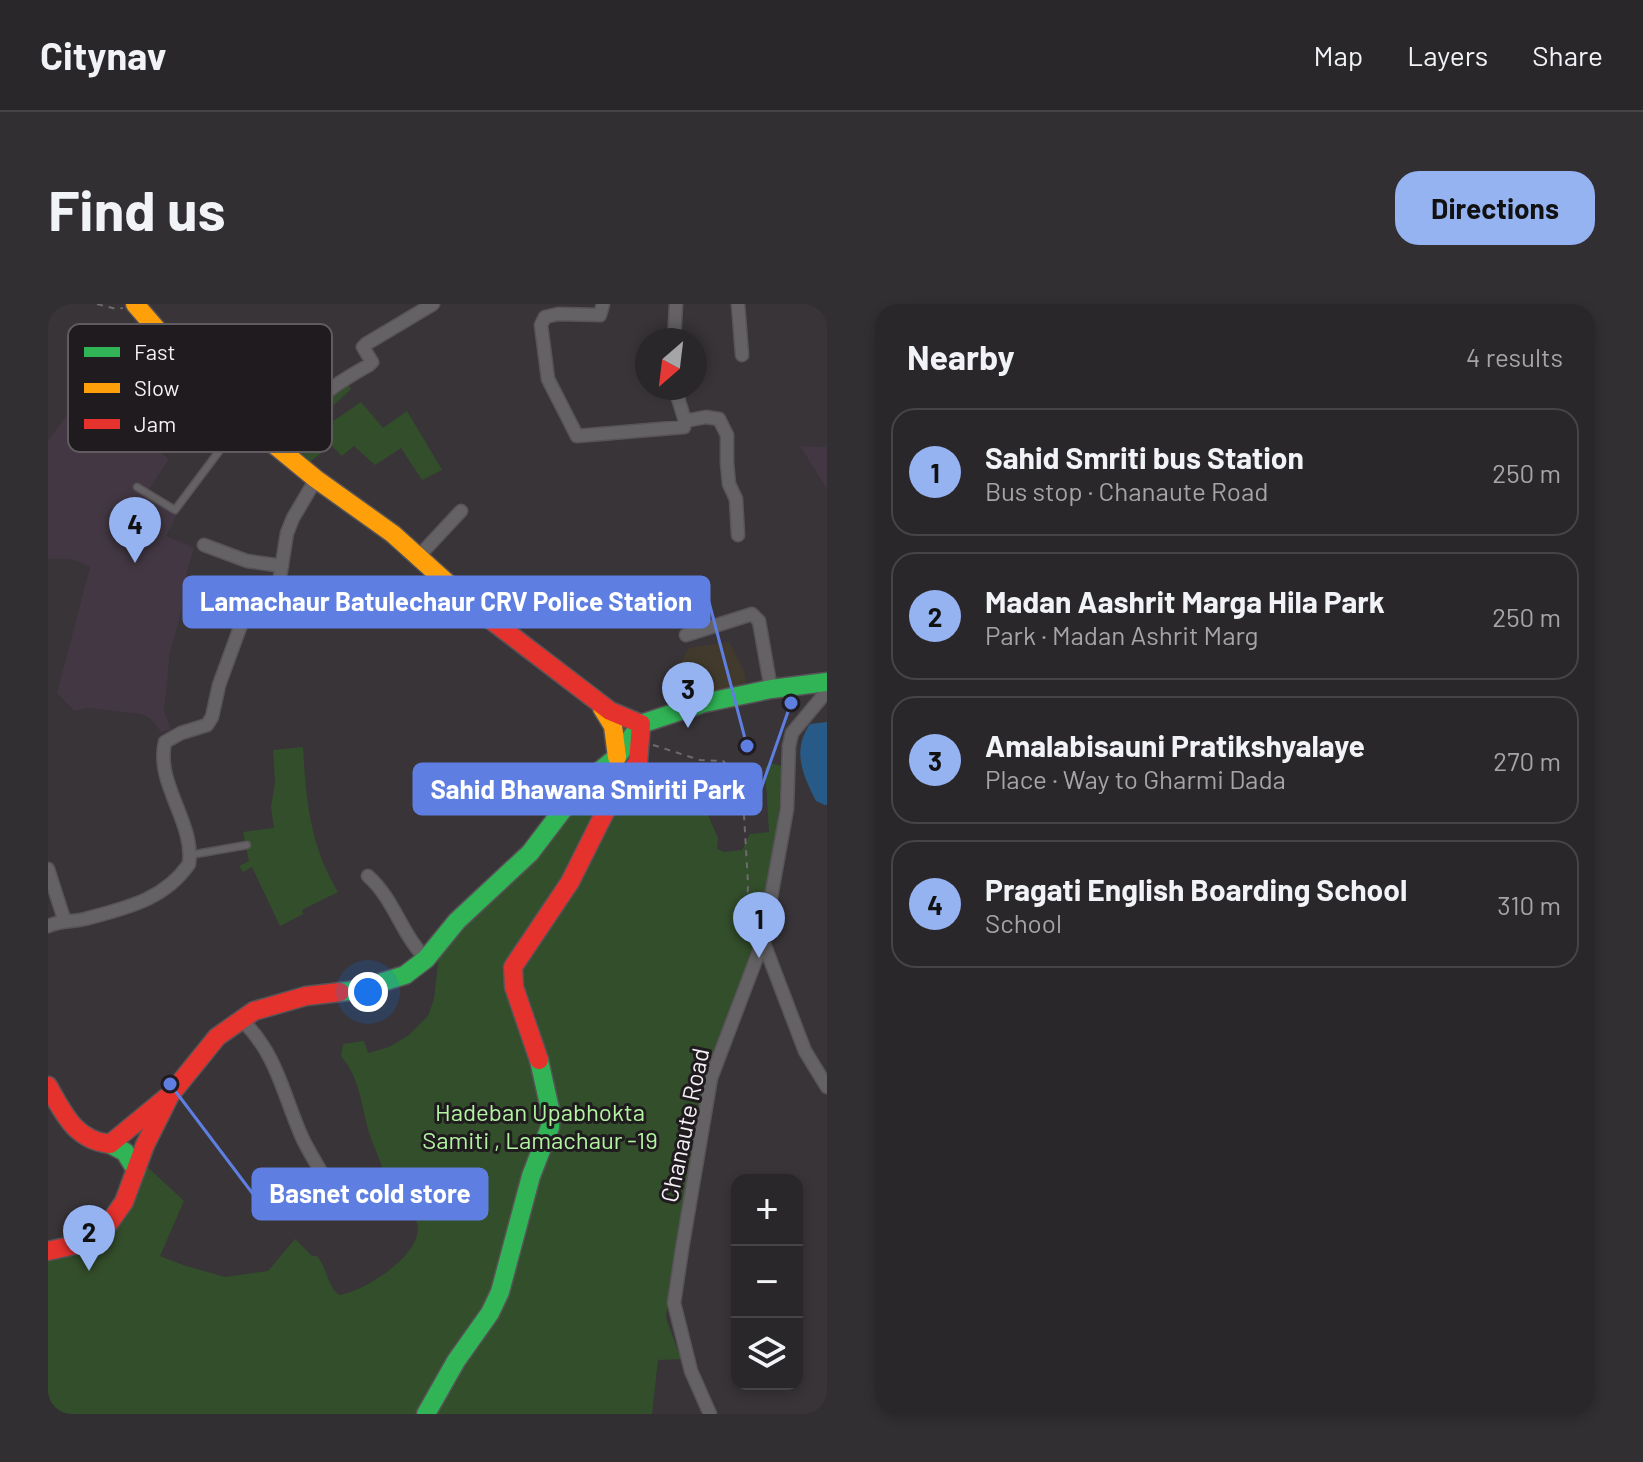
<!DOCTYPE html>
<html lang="en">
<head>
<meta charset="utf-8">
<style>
  :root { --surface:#2a272a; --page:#322f32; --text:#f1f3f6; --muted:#a5a5a8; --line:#464447; --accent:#95b2f1 }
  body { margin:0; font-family:Barlow,sans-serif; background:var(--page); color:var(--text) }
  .controls { position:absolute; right:24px; bottom:24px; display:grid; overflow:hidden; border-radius:16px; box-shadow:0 4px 12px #0003 }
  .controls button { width:72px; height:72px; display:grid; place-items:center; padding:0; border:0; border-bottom:2px solid var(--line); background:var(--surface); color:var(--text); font:40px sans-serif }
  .compass { position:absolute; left:587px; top:24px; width:72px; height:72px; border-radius:50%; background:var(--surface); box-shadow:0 4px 12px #0003; rotate:208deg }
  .you { position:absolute; left:320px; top:688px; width:28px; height:28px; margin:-20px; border:6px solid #fff; border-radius:50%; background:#1a73e8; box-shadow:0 0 0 12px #1a73e833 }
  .badge { display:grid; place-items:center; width:52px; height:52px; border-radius:50%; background:var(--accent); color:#111; font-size:26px; font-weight:700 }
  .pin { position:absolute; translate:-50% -66px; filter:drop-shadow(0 2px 4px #0008) }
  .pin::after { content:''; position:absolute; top:42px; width:28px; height:24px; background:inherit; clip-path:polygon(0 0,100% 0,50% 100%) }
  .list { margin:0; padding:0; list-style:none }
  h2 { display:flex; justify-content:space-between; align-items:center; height:104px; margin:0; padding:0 32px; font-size:34px }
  h2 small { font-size:26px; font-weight:400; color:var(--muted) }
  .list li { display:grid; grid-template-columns:52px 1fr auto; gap:24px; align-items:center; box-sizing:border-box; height:128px; margin:0 16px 16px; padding:0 16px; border:2px solid var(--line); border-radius:24px }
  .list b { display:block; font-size:30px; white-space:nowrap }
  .list p { margin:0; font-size:26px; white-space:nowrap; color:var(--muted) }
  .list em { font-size:26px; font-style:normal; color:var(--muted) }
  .icon { flex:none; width:44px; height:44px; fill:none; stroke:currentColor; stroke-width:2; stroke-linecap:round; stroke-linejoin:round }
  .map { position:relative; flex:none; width:779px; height:1110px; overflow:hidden; border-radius:24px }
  header { display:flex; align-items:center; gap:48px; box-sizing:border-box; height:112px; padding:0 40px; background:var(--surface); border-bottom:2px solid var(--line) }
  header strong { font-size:38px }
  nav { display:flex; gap:44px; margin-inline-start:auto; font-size:28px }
  .intro { display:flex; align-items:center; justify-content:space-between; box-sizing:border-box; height:192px; padding:0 48px }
  h1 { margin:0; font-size:56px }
  .button { padding:20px 36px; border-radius:24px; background:var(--accent); color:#111; font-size:28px; font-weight:700 }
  main { display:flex; gap:48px; padding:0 48px }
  aside { flex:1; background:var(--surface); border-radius:24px; box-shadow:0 4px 12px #0003 }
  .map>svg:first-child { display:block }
</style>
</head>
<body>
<header>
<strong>Citynav</strong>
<nav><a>Map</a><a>Layers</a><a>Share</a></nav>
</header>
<div class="intro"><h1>Find us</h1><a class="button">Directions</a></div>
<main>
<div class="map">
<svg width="779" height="1110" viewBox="0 0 779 1110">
  <rect width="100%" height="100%" fill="#383438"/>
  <path fill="#423b2d" d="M681 338 696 367 698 379 679 388 653 394 649 380 628 368 641 344Z"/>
  <path fill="#423742" d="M35 88 121 155 100 187 131 207 118 232 146 244 138 271 142 275 122 349 116 407 123 425 113 428 102 414 94 410 39 404 26 407 9 389 42 263 24 255H0V137Z
    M752 142 779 143V185Z"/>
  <path fill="#334e2b" d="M299 79 303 85 273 113 281 120 313 98 335 124 359 107 394 166 374 176 353 144 327 161 306 142 294 152 283 141 257 162 238 146 264 108Z
    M255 443C258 497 262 541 290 588L254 606 255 610 232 622 204 563 195 568 191 562 201 557 195 528 226 524 223 503 227 478 225 446Z
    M587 443 589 470H600L638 499 651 490 670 534 669 545 677 548 694 546 702 530 721 528 717 464 721 459 734 462 728 547 703 651 657 775 622 974 618 1014 633 1055 610 1056 604 1110H0V954L42 944 94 858 136 897 112 952 135 961 177 973 220 967 247 935 264 952H269C279 964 279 982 291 991 316 988 378 949 369 919 364 902 347 893 337 880 335 858 328 850 322 831 313 804 313 775 293 752L295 740 316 737 320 749 341 743 361 731 380 712 386 695 391 651 537 492C556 482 573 460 587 443Z"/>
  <path fill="#285a87" d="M779 418V501H777L768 497C754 470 744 446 762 420Z"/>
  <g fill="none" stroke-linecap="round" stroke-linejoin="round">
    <defs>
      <path id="lane" d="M89 183 127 206 193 118
        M142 551 199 541"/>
      <path id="street" d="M555 0 552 11 510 10 497 13 493 21 500 75 529 132 636 123 637 117 627 84
        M690 0 694 51
        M626 36 628 0
        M637 117 658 113 671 115 679 131V159L681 180 688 195 690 231
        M233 146C243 136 246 125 254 114 271 90 296 75 321 61L324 58 315 43 318 40 385 0
        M156 241 199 257 234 262
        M371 252 413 207
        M638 331 704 310 711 317 723 385
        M0 565 16 615
        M320 572C346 595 354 631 378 655
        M0 622C14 616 23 618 37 615 78 604 116 596 141 560 147 518 107 480 117 438L133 429 159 421 164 413 171 381 194 318 220 299 230 285 239 229 245 214 268 175
        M715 637 757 747 779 783
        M194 716C229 751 234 787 253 831 263 854 279 873 287 897
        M662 1110 643 1067 626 999 634 945 663 774 715 637 739 505 741 442 744 429 779 387"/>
      <path id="fast" d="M292 688 309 686 357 671 378 655 409 617 482 549 533 482 569 453 593 420 656 399 723 385 779 378
        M62 840 77 848 88 866
        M378 1110 408 1057 442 1009 452 988 483 872 502 823V805L491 756"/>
      <path id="slow" d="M87 0 150 73 195 115 268 175 345 230 426 303
        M554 404 565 422 569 453"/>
      <path id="jam" d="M426 303 562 407 593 420 590 458 563 496 522 578 465 663 466 683 491 756
        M0 782C16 810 27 836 62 840L119 793
        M0 947 49 936 76 898 97 841 122 791 169 733 206 707 258 692 292 688"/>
    </defs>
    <use href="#lane" stroke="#575357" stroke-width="9"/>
    <use href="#street" stroke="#575357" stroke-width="15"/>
    <use href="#fast" stroke="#575357" stroke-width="21"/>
    <use href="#slow" stroke="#575357" stroke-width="21"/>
    <use href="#jam" stroke="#575357" stroke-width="21"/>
    <path stroke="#6e6a6d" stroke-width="2" stroke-dasharray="6 6" stroke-linecap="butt" d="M49 0 68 5 75 4
      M605 441 652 456 675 457 689 472 695 494 700 580 699 605 706 621"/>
    <use href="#lane" stroke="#646264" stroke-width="6"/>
    <use href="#street" stroke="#646264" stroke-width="12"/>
    <use href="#fast" stroke="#30b455" stroke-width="18"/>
    <use href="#slow" stroke="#ff9f0a" stroke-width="18"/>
    <use href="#jam" stroke="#e5322d" stroke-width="18"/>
  </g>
  <g text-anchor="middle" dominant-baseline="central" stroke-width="6" stroke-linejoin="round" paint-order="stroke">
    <g font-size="24" fill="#b2f4a1" stroke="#1f1b1e">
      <text x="492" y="807">Hadeban Upabhokta<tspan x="492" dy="28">Samiti , Lamachaur -19</tspan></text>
    </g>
    <g font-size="24" fill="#f5f0f5" stroke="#1f1b1e">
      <text transform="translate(636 821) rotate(-78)">Chanaute Road</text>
    </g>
  </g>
  <rect x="20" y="20" width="264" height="128" rx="12" fill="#1f1b1e" stroke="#5f5b5e" stroke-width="2"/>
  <rect x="36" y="43" width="36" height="10" fill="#30b455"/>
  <rect x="36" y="79" width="36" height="10" fill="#ff9f0a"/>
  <rect x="36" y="115" width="36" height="10" fill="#e5322d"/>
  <g font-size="22" fill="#f5f0f5">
    <text x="86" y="56">Fast</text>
    <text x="86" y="92">Slow</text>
    <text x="86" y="128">Jam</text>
  </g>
  <path fill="none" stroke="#5e7fe1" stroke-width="3" d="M699 442L661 298M743 399L713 485M122 780L205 890"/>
  <g fill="#5e7fe1" stroke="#1f1b1e" stroke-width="3">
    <circle cx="699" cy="442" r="8"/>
    <circle cx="743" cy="399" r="8"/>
    <circle cx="122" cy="780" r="8"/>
  </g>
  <g fill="#5e7fe1" stroke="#5e7fe1" stroke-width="3">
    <rect x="136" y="273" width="525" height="50" rx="8"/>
    <rect x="366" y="460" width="347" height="50" rx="8"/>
    <rect x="205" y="865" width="234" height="50" rx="8"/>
  </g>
  <g font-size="26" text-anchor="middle" font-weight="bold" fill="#fff">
    <text x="398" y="307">Lamachaur Batulechaur CRV Police Station</text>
    <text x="540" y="495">Sahid Bhawana Smiriti Park</text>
    <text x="322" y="899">Basnet cold store</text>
  </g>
</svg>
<div class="controls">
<button>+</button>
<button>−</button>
<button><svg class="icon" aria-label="layers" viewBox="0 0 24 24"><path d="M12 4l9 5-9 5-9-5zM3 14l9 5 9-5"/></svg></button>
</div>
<svg class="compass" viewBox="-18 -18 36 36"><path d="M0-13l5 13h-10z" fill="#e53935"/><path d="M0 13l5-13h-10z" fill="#a5a5a8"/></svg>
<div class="you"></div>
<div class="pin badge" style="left:711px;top:654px">1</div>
<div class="pin badge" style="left:41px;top:967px">2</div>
<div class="pin badge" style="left:640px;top:424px">3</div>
<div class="pin badge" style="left:87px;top:259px">4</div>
</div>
<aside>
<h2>Nearby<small>4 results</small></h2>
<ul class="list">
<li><span class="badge">1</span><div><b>Sahid Smriti bus Station</b><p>Bus stop · Chanaute Road</p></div><em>250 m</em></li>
<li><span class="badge">2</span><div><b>Madan Aashrit Marga Hila Park</b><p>Park · Madan Ashrit Marg</p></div><em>250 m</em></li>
<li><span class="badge">3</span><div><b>Amalabisauni Pratikshyalaye</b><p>Place · Way to Gharmi Dada</p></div><em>270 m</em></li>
<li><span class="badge">4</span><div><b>Pragati English Boarding School</b><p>School</p></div><em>310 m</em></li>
</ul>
</aside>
</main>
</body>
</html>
